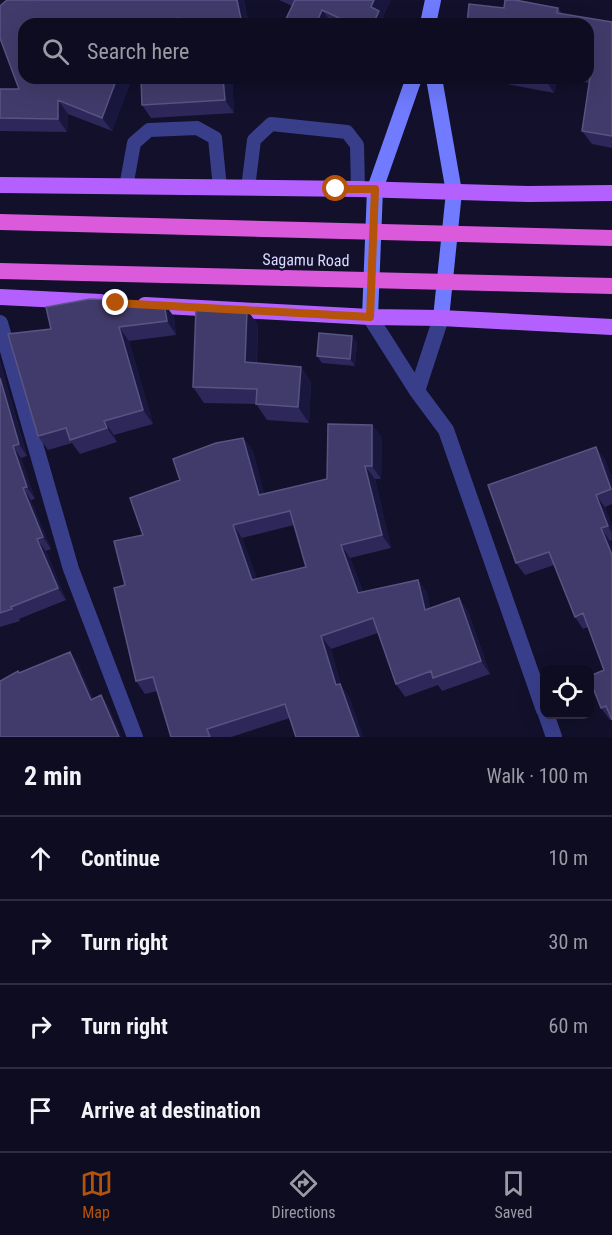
<!DOCTYPE html>
<html lang="en">
<head>
<meta charset="utf-8">
<style>
  :root { --surface:#0e0c20; --page:#171529; --text:#f1f3f6; --muted:#9b9ba5; --line:#2e2c3e; --accent:#b45309 }
  body { margin:0; font-family:"Roboto Condensed",sans-serif; background:var(--page); color:var(--text) }
  .controls { position:absolute; right:18px; bottom:18px; display:grid; overflow:hidden; border-radius:12px; box-shadow:0 6px 24px #0002 }
  .controls button { width:54px; height:54px; display:grid; place-items:center; padding:0; border:0; border-bottom:2px solid var(--line); background:var(--surface); color:var(--text); font:30px sans-serif }
  .stop { position:absolute; width:18px; height:18px; margin:-14px; border:4px solid #b45309; border-radius:50%; background:#fff }
  .stop.end { background:#b45309; border-color:#fff; box-shadow:0 2px 6px #0008 }
  .list { margin:0; padding:0; list-style:none }
  h2 { display:flex; justify-content:space-between; align-items:center; height:78px; margin:0; padding:0 24px; font-size:26px }
  h2 small { font-size:20px; font-weight:400; color:var(--muted) }
  .list li { display:grid; grid-template-columns:39px 1fr auto; gap:18px; align-items:center; box-sizing:border-box; height:84px; padding:0 24px; border-top:2px solid var(--line) }
  .list b { display:block; font-size:22px; white-space:nowrap }
  .list em { font-size:20px; font-style:normal; color:var(--muted) }
  .icon { flex:none; width:33px; height:33px; fill:none; stroke:currentColor; stroke-width:2; stroke-linecap:round; stroke-linejoin:round }
  .map { position:relative; flex:none; width:612px; height:737px; overflow:hidden }
  .search { position:absolute; background:var(--surface); box-shadow:0 6px 24px #0002; left:18px; right:18px; top:18px; height:66px; display:flex; align-items:center; gap:15px; box-sizing:border-box; padding:0 21px; border-radius:18px; color:var(--muted); font-size:22px }
  .sheet { height:414px; background:var(--surface) }
  nav { display:flex; justify-content:space-around; align-items:center; box-sizing:border-box; height:84px; border-top:2px solid var(--line); background:var(--surface); font-size:16px; color:var(--muted) }
  nav a { display:grid; justify-items:center; gap:3px }
  nav .on { color:var(--accent) }
  .map>svg:first-child { display:block }
</style>
</head>
<body>
<div class="map">
<svg width="612" height="737" viewBox="0 0 612 737">
  <rect width="100%" height="100%" fill="#12102b"/>
  <g fill="none" stroke-linecap="round" stroke-linejoin="round">
    <path stroke="#393e8b" stroke-width="14" d="M126 187 134 143 149 130 197 128 215 138 220 188
      M248 188 254 140 271 124 347 132 357 145 358 189"/>
    <path stroke="#393e8b" stroke-width="16" d="M0 323 71 569 135 737"/>
    <path stroke="#393e8b" stroke-width="16" d="M370 317 417 391 446 430 544 710
      M417 391 441 318
      M546 714 554 737"/>
    <path stroke="#707bff" stroke-width="16" d="M428 24 433 0
      M434 78 454 192 441 318
      M370 317 375 189 414 78"/>
    <path stroke="#b460ff" stroke-width="16" d="M0 185 358 189 529 194 612 193
      M0 297 101 302
      M145 305 370 317 441 318 612 327"/>
    <path stroke="#da5adb" stroke-width="16" d="M0 222 612 238
      M0 271 612 286"/>
  </g>
  <path fill="#2d2859" fill-rule="evenodd" d="M7 0H244L249 24H24V78H132L112 131 68 114 67 132 0 131V89H19Z
    M279 0H391L383 16 388 24H334L332 23 331 24H289L286 19 292 6Z
    M504 8H558L562 14 612 22V148L592 144 582 131 589 83 562 78H588V24Z
    M158 78H232L234 113 151 118 142 105Z
    M499 78H557L554 93 502 83Z
    M164 303 174 317 176 335 129 341 153 424 114 435 117 442 80 454 72 443 48 450 38 436 51 329Z
    M247 310 258 325 257 363 301 367 311 382 309 423 267 420 256 404 204 403 193 387Z
    M357 342 355 366 322 363 317 356Z
    M0 361 27 456 21 458 35 499 31 500 51 549 46 551 66 600 19 619 20 621 0 627Z
    M372 425 382 438 381 479H375L391 548 350 558 363 592 418 580 427 593 430 608 468 611 490 674 442 691 438 685 405 697 396 684 378 633 331 649 341 686 349 697 363 737H296L290 718 231 737H171L157 691 145 694 136 681 125 585 143 535 180 480 243 438 253 451 264 494 327 479ZM294 525 306 567 257 579 242 538Z
    M605 459 612 480V504L605 507 612 527V540L610 541 612 719 610 720 601 708 604 670 588 627 583 629 575 617 554 565 525 575 516 563Z"/>
  <path fill="#1a173f" d="M237 0H244L249 24H242Z
    M374 0H391L383 16 388 24H373L371 7Z
    M322 10 332 23 331 24H316Z
    M117 78H132L112 131 102 118Z
    M223 78H232L234 113 225 100Z
    M545 78H557L554 93 545 79Z
    M58 100 68 114 67 132 58 119Z
    M164 303 174 317 176 335 167 321Z
    M247 310 258 325 256 378 245 362Z
    M119 327 129 341 153 424 143 410Z
    M352 336 357 342 355 366 350 359Z
    M0 361 27 456 19 444 0 378Z
    M301 367 311 382 309 423 298 407Z
    M104 421 114 435 117 442 107 428Z
    M372 425 382 438 381 479 372 466Z
    M243 438 253 451 268 508 259 495Z
    M13 446 21 458 35 499 27 487Z
    M596 447 605 459 612 480V491Z
    M365 466 375 479 391 548 382 535Z
    M23 488 31 500 51 549 43 537Z
    M596 495 605 507 612 527V533L608 526Z
    M233 525 242 538 262 593 252 580Z
    M601 528 610 541 612 546V555Z
    M37 539 46 551 66 600 58 588Z
    M341 545 350 558 368 606 358 593Z
    M418 580 427 593 434 623 425 610Z
    M459 598 468 611 490 674 481 661Z
    M321 636 331 649 341 686 349 697 363 737H359L336 685Z
    M70 652 78 663 99 711 91 700Z
    M101 695 109 707 122 737H119Z"/>
  <path fill="#403b6a" stroke="#585482" stroke-width="1.5" fill-rule="evenodd" d="M7 0H237L242 24H179L178 18 161 24H24V78H117L102 118 58 100V119L0 118V89H19L0 38V6Z
    M295 0H374L371 7 379 11 373 24H352L322 10 316 24H296L286 19Z
    M505 0H515L558 8 557 13 612 22V136L582 131 591 71H588V24H467L469 4 504 8Z
    M158 78H223L225 100 142 105 141 79Z
    M90 299 164 303 167 321 119 327 143 410 104 421 107 428 70 440 66 428 38 436 8 334 51 329 46 307Z
    M196 308 247 310 245 362 301 367 298 407 256 404 257 389 193 387Z
    M319 333 352 336 350 359 317 356Z
    M0 378 19 444 13 446 27 487 23 488 43 537 37 539 58 588 11 607 12 609 0 613Z
    M328 424 372 425V466H365L382 535 341 545 358 593 418 580 425 610 459 598 481 661 433 678 431 671 396 684 373 618 321 636 336 685 340 684 359 737H296L285 704 207 729 210 737H171L153 677 136 681 114 588 125 585 114 541 143 535 130 498 180 480 173 459 216 443 243 438 259 495 327 479ZM290 511 306 567 252 580 233 525Z
    M596 447 611 489 596 495 608 526 601 528 612 555V720L606 706 601 708 590 680V676L604 670 583 613 575 617 549 552 516 563 488 485Z
    M70 652 91 700 101 695 119 737H0V681L18 671 19 673Z"/>
  <g fill="none" stroke-linecap="round" stroke-linejoin="round">
    <path stroke="#b45309" stroke-width="8" d="M116 303 370 317 375 189H336"/>
  </g>
  <g text-anchor="middle" dominant-baseline="central" stroke-width="4.5" stroke-linejoin="round" paint-order="stroke">
    <g font-size="16" fill="#dad9ff" stroke="#12102b">
      <text transform="translate(306 260) rotate(1)">Sagamu Road</text>
    </g>
  </g>
</svg>
<div class="controls">
<button><svg class="icon" aria-label="locate" viewBox="0 0 24 24"><circle cx="12" cy="12" r="6"/><path d="M12 2v4M12 18v4M2 12h4M18 12h4"/></svg></button>
</div>
<div class="stop" style="left:336px;top:189px"></div>
<div class="stop end" style="left:116px;top:303px"></div>
<div class="search"><svg class="icon" aria-label="search" viewBox="0 0 24 24"><circle cx="10" cy="10" r="6"/><path d="M15 15l6 6"/></svg>Search here</div>
</div>
<section class="sheet">
<h2>2 min<small>Walk · 100 m</small></h2>
<ul class="list">
<li><svg class="icon" aria-label="ahead" viewBox="0 0 24 24"><path d="M12 20V5M6 11l6-6 6 6"/></svg><div><b>Continue</b></div><em>10 m</em></li>
<li><svg class="icon" aria-label="right" viewBox="0 0 24 24"><path d="M7 20v-9h11M14 6l5 5-5 5"/></svg><div><b>Turn right</b></div><em>30 m</em></li>
<li><svg class="icon" aria-label="right" viewBox="0 0 24 24"><path d="M7 20v-9h11M14 6l5 5-5 5"/></svg><div><b>Turn right</b></div><em>60 m</em></li>
<li><svg class="icon" aria-label="arrive" viewBox="0 0 24 24"><path d="M6 21V4h12l-3 4 3 4H6"/></svg><div><b>Arrive at destination</b></div></li>
</ul>
</section>
<nav>
<a class="on"><svg class="icon" aria-label="map" viewBox="0 0 24 24"><path d="M3 6l6-2 6 2 6-2v14l-6 2-6-2-6 2zM9 4v14M15 6v14"/></svg>Map</a>
<a><svg class="icon" aria-label="directions" viewBox="0 0 24 24"><path d="M12 3l9 9-9 9-9-9zM9 14v-3h6M13 9l2 2-2 2"/></svg>Directions</a>
<a><svg class="icon" aria-label="saved" viewBox="0 0 24 24"><path d="M7 4h10v16l-5-4-5 4z"/></svg>Saved</a>
</nav>
</body>
</html>
